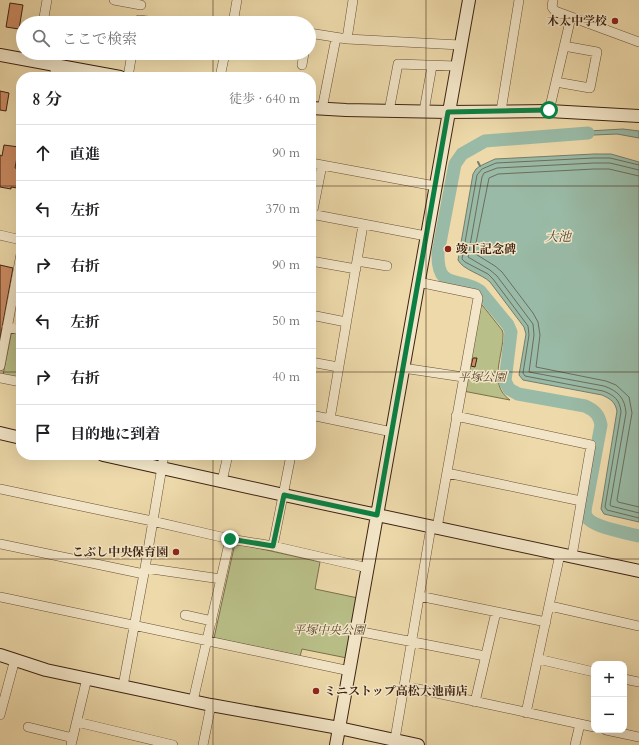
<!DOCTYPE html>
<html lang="ja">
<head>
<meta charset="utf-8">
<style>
  :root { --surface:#fff; --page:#f2f2f2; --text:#202124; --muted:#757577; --line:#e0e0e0 }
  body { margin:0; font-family:Cardo,"Noto Serif JP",serif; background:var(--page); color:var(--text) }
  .controls { position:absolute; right:12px; bottom:12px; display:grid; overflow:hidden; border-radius:8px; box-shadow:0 4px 16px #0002 }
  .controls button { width:36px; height:36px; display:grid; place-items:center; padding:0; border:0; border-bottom:1px solid var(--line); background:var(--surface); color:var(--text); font:20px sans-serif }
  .stop { position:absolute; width:12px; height:12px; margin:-9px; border:3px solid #0b8043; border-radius:50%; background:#fff }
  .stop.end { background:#0b8043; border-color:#fff; box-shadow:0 1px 4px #0008 }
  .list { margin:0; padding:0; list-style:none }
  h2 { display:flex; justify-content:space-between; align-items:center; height:52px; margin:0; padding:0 16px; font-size:17px }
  h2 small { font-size:13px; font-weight:400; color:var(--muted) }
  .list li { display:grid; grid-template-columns:26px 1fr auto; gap:12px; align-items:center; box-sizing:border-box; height:56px; padding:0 16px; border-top:1px solid var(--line) }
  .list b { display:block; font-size:15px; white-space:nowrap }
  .list em { font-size:13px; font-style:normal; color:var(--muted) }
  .icon { flex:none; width:22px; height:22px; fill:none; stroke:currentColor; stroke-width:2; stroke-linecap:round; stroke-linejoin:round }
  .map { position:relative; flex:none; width:639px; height:745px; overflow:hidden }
  .search { position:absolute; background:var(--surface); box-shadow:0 4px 16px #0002; left:16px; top:16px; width:300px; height:44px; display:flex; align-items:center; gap:10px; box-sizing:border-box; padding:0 14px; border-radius:22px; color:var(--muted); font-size:15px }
  .panel { position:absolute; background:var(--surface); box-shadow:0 4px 16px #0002; left:16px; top:72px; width:300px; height:388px; border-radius:16px }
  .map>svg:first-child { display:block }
</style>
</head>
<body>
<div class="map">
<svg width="639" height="745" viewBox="0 0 639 745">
  <rect width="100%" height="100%" fill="#edd9aa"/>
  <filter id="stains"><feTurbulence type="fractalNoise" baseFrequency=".005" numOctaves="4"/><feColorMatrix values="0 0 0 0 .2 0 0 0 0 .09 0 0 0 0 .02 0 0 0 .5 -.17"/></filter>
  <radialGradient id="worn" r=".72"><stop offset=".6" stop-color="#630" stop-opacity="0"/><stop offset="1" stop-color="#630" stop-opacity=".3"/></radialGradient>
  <path fill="#b9bf88" stroke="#7b704c" d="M479 301 502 330 503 333C504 355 487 384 510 400L463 391Z
    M12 330 21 332V379L3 375Z
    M235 543 320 562 315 589 358 598 347 658 302 649 300 656 214 638Z"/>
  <path fill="#99baa6" stroke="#747d6a" d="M623 129 639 131V138L617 134 571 136V132Z
    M594 154H611L639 162V522L604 514 601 509 617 411C615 402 611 399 602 395L523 380 519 375 526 334 524 327 490 282C482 274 463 270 458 260L473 174 476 169 480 166 495 159Z"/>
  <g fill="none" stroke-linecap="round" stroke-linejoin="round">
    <path stroke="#6b6e5c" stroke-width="1" d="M639 165 610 158H594L496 163 482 169 477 175 462 259 465 262 488 274 493 279 528 326 529 335 523 373 525 376 603 391C614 395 620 400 621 412L605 507 607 510 639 518
      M639 170 610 163H594L497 168 484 173 482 177 468 257 490 270 497 276 533 324 534 335 529 372 604 386C618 391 625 398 626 413L610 505 611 506 639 513
      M639 176 609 169H594L498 174 489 178 474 253 495 266 502 272 533 313 538 322 540 335 536 367 606 381 616 385 629 397 632 413 617 500 618 502 639 507"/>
    <path stroke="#747d6a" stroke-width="2" d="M469 150 471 153
      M478 162 480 166"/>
    <path stroke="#99baa6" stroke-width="13" d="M588 133 485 141 462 154 455 164 438 253C437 292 460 276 480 291L508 325 511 332 505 381 509 389 518 394 585 406C594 410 599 414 601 425L587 500C586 505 584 511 586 516 591 527 627 533 639 536"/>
  </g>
  <path fill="#ce8d65" stroke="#3d2211" d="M10 3 23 5 19 29 6 27Z
    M0 91 9 93 6 111 0 110Z
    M4 145 19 147 15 168 20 169 17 188 11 187V189L0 187V155L2 156Z
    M0 265 13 268 0 339Z
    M473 358H477L475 367 471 366Z"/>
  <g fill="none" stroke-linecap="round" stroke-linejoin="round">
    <defs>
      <path id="street" d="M114 0 141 5
        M553 0 552 7 555 11 639 42
        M139 20 165 23
        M233 20 252 23
        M43 23 47 0
        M233 23 237 0
        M309 33 347 39 460 45
        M347 39 353 0
        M273 55V53
        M302 65 304 53
        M54 77 56 66
        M128 77 132 53
        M220 77 225 53
        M556 82 590 88 597 52 564 46
        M322 109 336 38
        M389 111 398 64 456 66
        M424 111 432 66
        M501 111 519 0
        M549 111 571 17
        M311 163 435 186
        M311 214 426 236
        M312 215 322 165
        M0 235 21 240
        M311 261 356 269
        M357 261 387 266
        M418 282 476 294 478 298 437 528
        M311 315 346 322
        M7 327 21 330
        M311 362 338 367
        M0 366 21 254
        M403 368 463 377
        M0 378 21 382
        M311 415 392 432
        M456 416 591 445 572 556
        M330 419 363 225
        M447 473 581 501
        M222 481 228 455
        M0 489 152 521 230 539 273 546 368 568
        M0 544 144 574
        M273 546 291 455
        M145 568 221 579
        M419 596 546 622
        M0 597 350 671
        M550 606 639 626
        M185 615 212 621
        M357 631 485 656
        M538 659 594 672
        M624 679 639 682
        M123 686 145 568 164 455
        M404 686 594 727
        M193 701 230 539
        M475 702 496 612
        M526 713 560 554
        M0 715 15 659
        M77 722 173 745
        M28 727 73 738
        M606 730 639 737
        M71 745 87 678
        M203 745 211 705
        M394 745 431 527
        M575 745 580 724"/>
      <path id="secondary" d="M0 55 120 77
        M311 108 346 110 448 112 549 111 639 116
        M0 433 21 438
        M103 455 284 495 639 571
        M0 655 46 670 211 705 339 728 418 745
        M336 745 469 0"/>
    </defs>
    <use href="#street" stroke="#695037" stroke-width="10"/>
    <use href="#secondary" stroke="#3d2211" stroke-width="14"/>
    <use href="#street" stroke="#f3e6c8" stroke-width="9"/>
    <use href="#secondary" stroke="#f3e6c8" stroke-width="12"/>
  </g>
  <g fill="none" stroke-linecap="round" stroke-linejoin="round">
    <path stroke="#0b8043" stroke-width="5" d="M230 539 273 546 284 495 377 515 448 112 549 110"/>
  </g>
  <path fill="none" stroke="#3d2211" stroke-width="1" stroke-opacity="0.55" d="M213 0V23M426 0V745M213 53V77M0 186H21M311 186H639M0 372H21M311 372H639M213 455V745M0 559H639"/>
  <g fill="#8f2418" stroke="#f3e6c8" stroke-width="1.5">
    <circle cx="615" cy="21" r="4"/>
    <circle cx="448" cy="249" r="4"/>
    <circle cx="176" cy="552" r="4"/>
    <circle cx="316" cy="691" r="4"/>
  </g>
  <g text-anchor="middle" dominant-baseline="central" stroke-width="3" stroke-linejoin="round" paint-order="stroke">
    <g font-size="12" font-weight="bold" fill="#3d2211" stroke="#f3e6c8" text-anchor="end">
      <text x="607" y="21">木太中学校</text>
      <text x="456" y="249" text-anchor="start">竣工記念碑</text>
      <text x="168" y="552">こぶし中央保育園</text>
      <text x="324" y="691" text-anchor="start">ミニストップ高松大池南店</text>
    </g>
    <g font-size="12" font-style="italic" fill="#5c492f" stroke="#f3e6c8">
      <text x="482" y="377">平塚公園</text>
      <text x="329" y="630">平塚中央公園</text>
    </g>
    <g font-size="13" font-style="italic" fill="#544836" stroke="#f3e6c8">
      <text x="558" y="237">大池</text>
    </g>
  </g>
  <rect width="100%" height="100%" filter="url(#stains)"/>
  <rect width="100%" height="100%" fill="url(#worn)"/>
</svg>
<div class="controls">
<button>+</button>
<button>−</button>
</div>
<div class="stop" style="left:549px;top:110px"></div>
<div class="stop end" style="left:230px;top:539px"></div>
<div class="search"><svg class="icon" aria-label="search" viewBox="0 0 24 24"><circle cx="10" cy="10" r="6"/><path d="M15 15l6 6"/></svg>ここで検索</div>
<section class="panel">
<h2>8 分<small>徒歩 · 640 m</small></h2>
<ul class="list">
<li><svg class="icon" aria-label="ahead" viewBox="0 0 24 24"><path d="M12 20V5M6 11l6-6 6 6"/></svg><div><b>直進</b></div><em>90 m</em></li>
<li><svg class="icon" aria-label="left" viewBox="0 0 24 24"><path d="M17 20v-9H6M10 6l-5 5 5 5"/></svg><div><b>左折</b></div><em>370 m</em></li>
<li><svg class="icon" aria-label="right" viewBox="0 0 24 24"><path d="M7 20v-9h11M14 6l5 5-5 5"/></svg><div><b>右折</b></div><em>90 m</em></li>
<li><svg class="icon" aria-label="left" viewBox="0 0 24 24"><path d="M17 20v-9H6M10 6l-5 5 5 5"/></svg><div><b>左折</b></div><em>50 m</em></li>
<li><svg class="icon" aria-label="right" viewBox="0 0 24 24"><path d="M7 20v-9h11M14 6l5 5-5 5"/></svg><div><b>右折</b></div><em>40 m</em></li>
<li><svg class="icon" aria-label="arrive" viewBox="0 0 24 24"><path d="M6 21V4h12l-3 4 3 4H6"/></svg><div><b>目的地に到着</b></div></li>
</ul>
</section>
</div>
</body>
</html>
